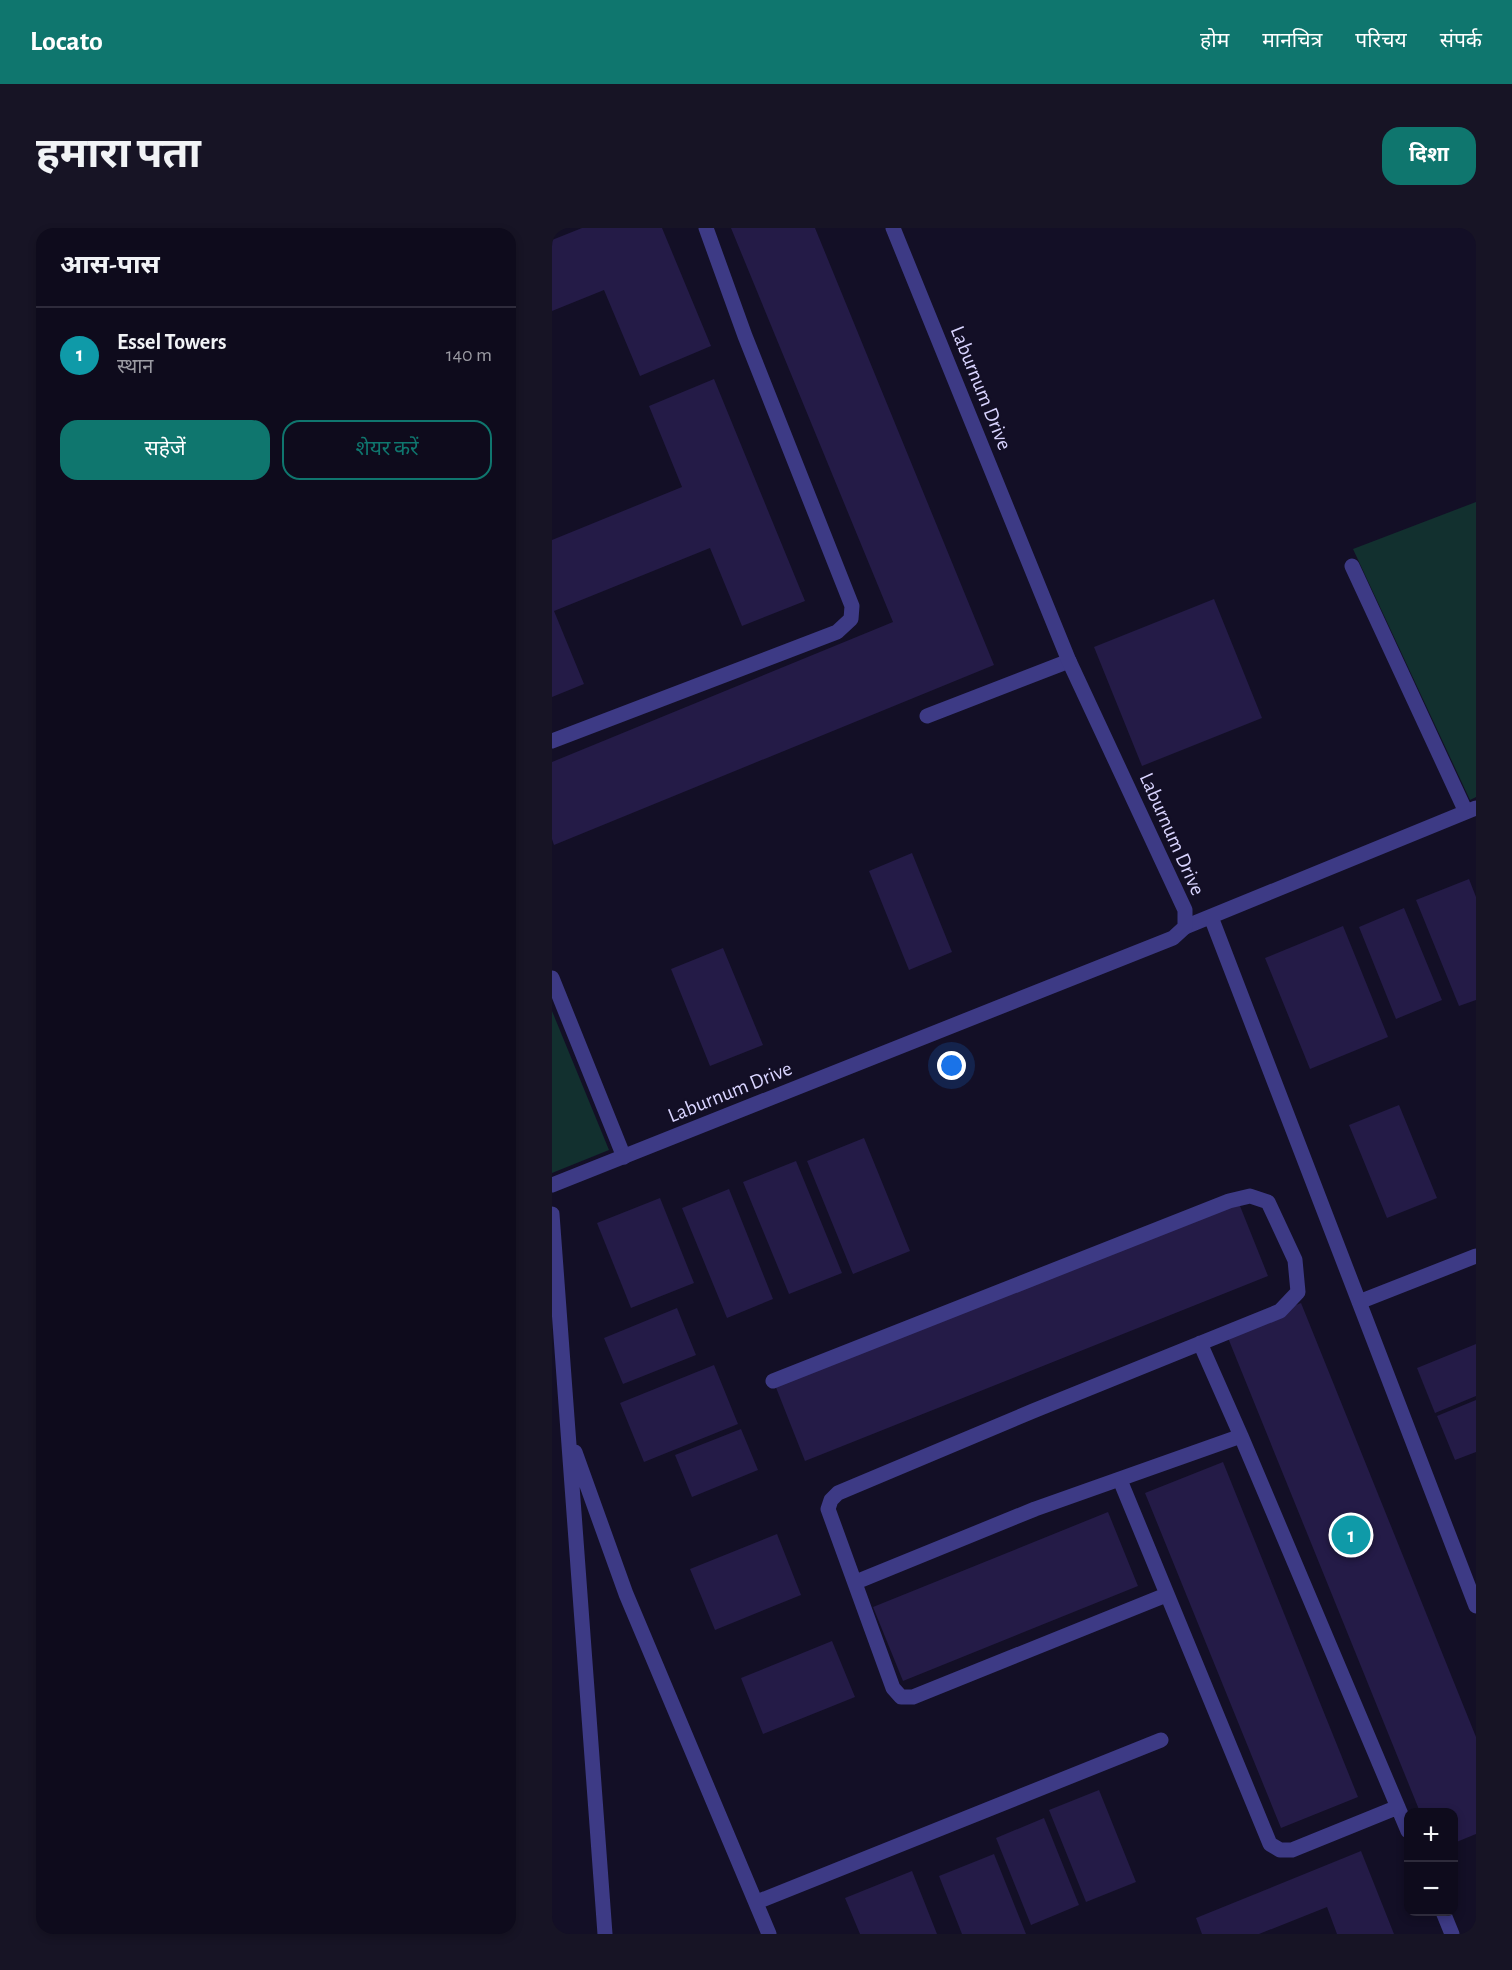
<!DOCTYPE html>
<html lang="hi">
<head>
<meta charset="utf-8">
<style>
  :root { --surface:#0e0b1c; --page:#171425; --text:#f1f3f6; --muted:#9b9ba3; --line:#2e2b3b; --accent:#0f766e }
  body { margin:0; font-family:"Alegreya Sans","Noto Sans Devanagari",sans-serif; background:var(--page); color:var(--text) }
  .controls { position:absolute; right:18px; bottom:18px; display:grid; overflow:hidden; border-radius:12px; box-shadow:0 3px 9px #0003 }
  .controls button { width:54px; height:54px; display:grid; place-items:center; padding:0; border:0; border-bottom:2px solid var(--line); background:var(--surface); color:var(--text); font:30px sans-serif }
  .you { position:absolute; left:400px; top:838px; width:21px; height:21px; margin:-15px; border:4px solid #fff; border-radius:50%; background:#1a73e8; box-shadow:0 0 0 9px #1a73e833 }
  .badge { display:grid; place-items:center; width:39px; height:39px; border-radius:50%; background:var(--accent); color:#fff; font-size:20px; font-weight:700 }
  .pin { position:absolute; translate:-50% -50%; border:3px solid #fff; box-shadow:0 2px 6px #0006 }
  .list { margin:0; padding:0; list-style:none }
  h2 { display:flex; justify-content:space-between; align-items:center; height:78px; margin:0; padding:0 24px; font-size:26px }
  h2 small { font-size:20px; font-weight:400; color:var(--muted) }
  .list li { display:grid; grid-template-columns:39px 1fr auto; gap:18px; align-items:center; box-sizing:border-box; height:96px; padding:0 24px; border-top:2px solid var(--line) }
  .list b { display:block; font-size:22px; white-space:nowrap }
  .list p { margin:0; font-size:20px; white-space:nowrap; color:var(--muted) }
  .list em { font-size:20px; font-style:normal; color:var(--muted) }
  .actions { display:flex; gap:12px; padding:18px 24px }
  .actions a { flex:1; padding:14px 0; border:2px solid var(--accent); border-radius:18px; text-align:center; font-size:21px; color:var(--accent) }
  .actions .main { background:var(--accent); color:#fff }
  .map { position:relative; flex:none; width:924px; height:1706px; overflow:hidden; border-radius:18px }
  header { display:flex; align-items:center; gap:36px; box-sizing:border-box; height:84px; padding:0 30px; background:var(--accent); color:#fff }
  header strong { font-size:28px }
  nav { display:flex; gap:33px; margin-inline-start:auto; font-size:21px }
  .intro { display:flex; align-items:center; justify-content:space-between; box-sizing:border-box; height:144px; padding:0 36px }
  h1 { margin:0; font-size:42px }
  .button { padding:15px 27px; border-radius:18px; background:var(--accent); color:#fff; font-size:21px; font-weight:700 }
  main { display:flex; gap:36px; padding:0 36px }
  aside { flex:1; background:var(--surface); border-radius:18px; box-shadow:0 3px 9px #0003 }
  .map>svg:first-child { display:block }
</style>
</head>
<body>
<header>
<strong>Locato</strong>
<nav><a>होम</a><a>मानचित्र</a><a>परिचय</a><a>संपर्क</a></nav>
</header>
<div class="intro"><h1>हमारा पता</h1><a class="button">दिशा</a></div>
<main>
<aside>
<h2>आस-पास<small></small></h2>
<ul class="list">
<li><span class="badge" style="background:#0f9aa8">1</span><div><b>Essel Towers</b><p>स्थान</p></div><em>140 m</em></li>
</ul>
<div class="actions"><a class="main">सहेजें</a><a>शेयर करें</a></div>
</aside>
<div class="map">
<svg width="924" height="1706" viewBox="0 0 924 1706">
  <rect width="100%" height="100%" fill="#130f26"/>
  <path fill="#12302f" d="M924 274V569L918 572 801 321Z
    M0 783 57 922 0 945Z"/>
  <path fill="#241b47" d="M30 0H110L159 118 88 148 52 62 0 83V12Z
    M179 0H263L442 437 2 617 0 611V534L341 394Z
    M162 151 253 373 190 398 158 320 2 383 32 456 0 469V312L130 259 97 178Z
    M662 371 710 490 590 538 542 419Z
    M360 625 400 724 357 742 317 643Z
    M917 651 924 669V772L907 778 864 672Z
    M852 680 890 772 844 791 807 699Z
    M791 698 836 809 758 841 713 730Z
    M171 720 211 817 158 838 119 741Z
    M847 877 885 970 835 990 797 897Z
    M312 910 358 1023 301 1046 255 933Z
    M244 933 290 1045 237 1066 191 954Z
    M177 961 221 1071 175 1090 130 980Z
    M108 970 142 1055 79 1080 45 995Z
    M686 973 716 1048 253 1233 223 1157Z
    M749 1075 924 1509V1606L902 1615V1584H868L674 1105Z
    M125 1080 144 1127 71 1156 52 1110Z
    M924 1116V1168L883 1185 865 1140Z
    M162 1137 186 1196 92 1234 68 1175Z
    M924 1172V1224L903 1232 885 1188Z
    M189 1201 206 1242 140 1269 123 1227Z
    M671 1234 806 1569 729 1600 593 1265Z
    M556 1284 586 1358 351 1453 321 1379Z
    M225 1306 249 1367 163 1402 138 1341Z
    M280 1413 303 1469 211 1506 189 1450Z
    M547 1562 584 1654 534 1674 497 1582Z
    M492 1590 527 1677 479 1697 444 1610Z
    M809 1623 842 1706H785L775 1679 707 1706H650L644 1690Z
    M442 1626 474 1706H410L387 1648Z
    M360 1643 385 1706H308L293 1670Z"/>
  <g fill="none" stroke-linecap="round" stroke-linejoin="round">
    <path stroke="#3d3a85" stroke-width="15" d="M800 338 914 584
      M375 488 517 433
      M0 513 285 404 299 391 300 378 193 108 154 0
      M659 689 924 1378
      M633 699 924 580
      M0 750 72 929
      M0 986 53 1706
      M807 1074 924 1028
      M221 1153 677 973 698 968 716 974 743 1032 746 1064 728 1083 481 1183 286 1265 279 1272 276 1281 341 1460 349 1469H361L614 1367
      M689 1208 856 1603
      M23 1224 74 1366 217 1706
      M568 1252 718 1616 728 1622H740L846 1579
      M304 1354 483 1281 689 1208 648 1115
      M205 1674 609 1512
      M891 1684 900 1706"/>
    <path stroke="#3d3a85" stroke-width="15" d="M0 957 621 710 633 699V682L517 433 341 0"/>
  </g>
  <g text-anchor="middle" dominant-baseline="central" stroke-width="4.5" stroke-linejoin="round" paint-order="stroke">
    <g font-size="21" fill="#d9d4ff" stroke="#130f26">
      <text transform="translate(429 160) rotate(68)">Laburnum Drive</text>
      <text transform="translate(620 606) rotate(66)">Laburnum Drive</text>
      <text transform="translate(178 864) rotate(-22)">Laburnum Drive</text>
    </g>
  </g>
</svg>
<div class="controls">
<button>+</button>
<button>−</button>
</div>
<div class="you"></div>
<div class="pin badge" style="left:799px;top:1307px;background:#0f9aa8">1</div>
</div>
</main>
</body>
</html>
